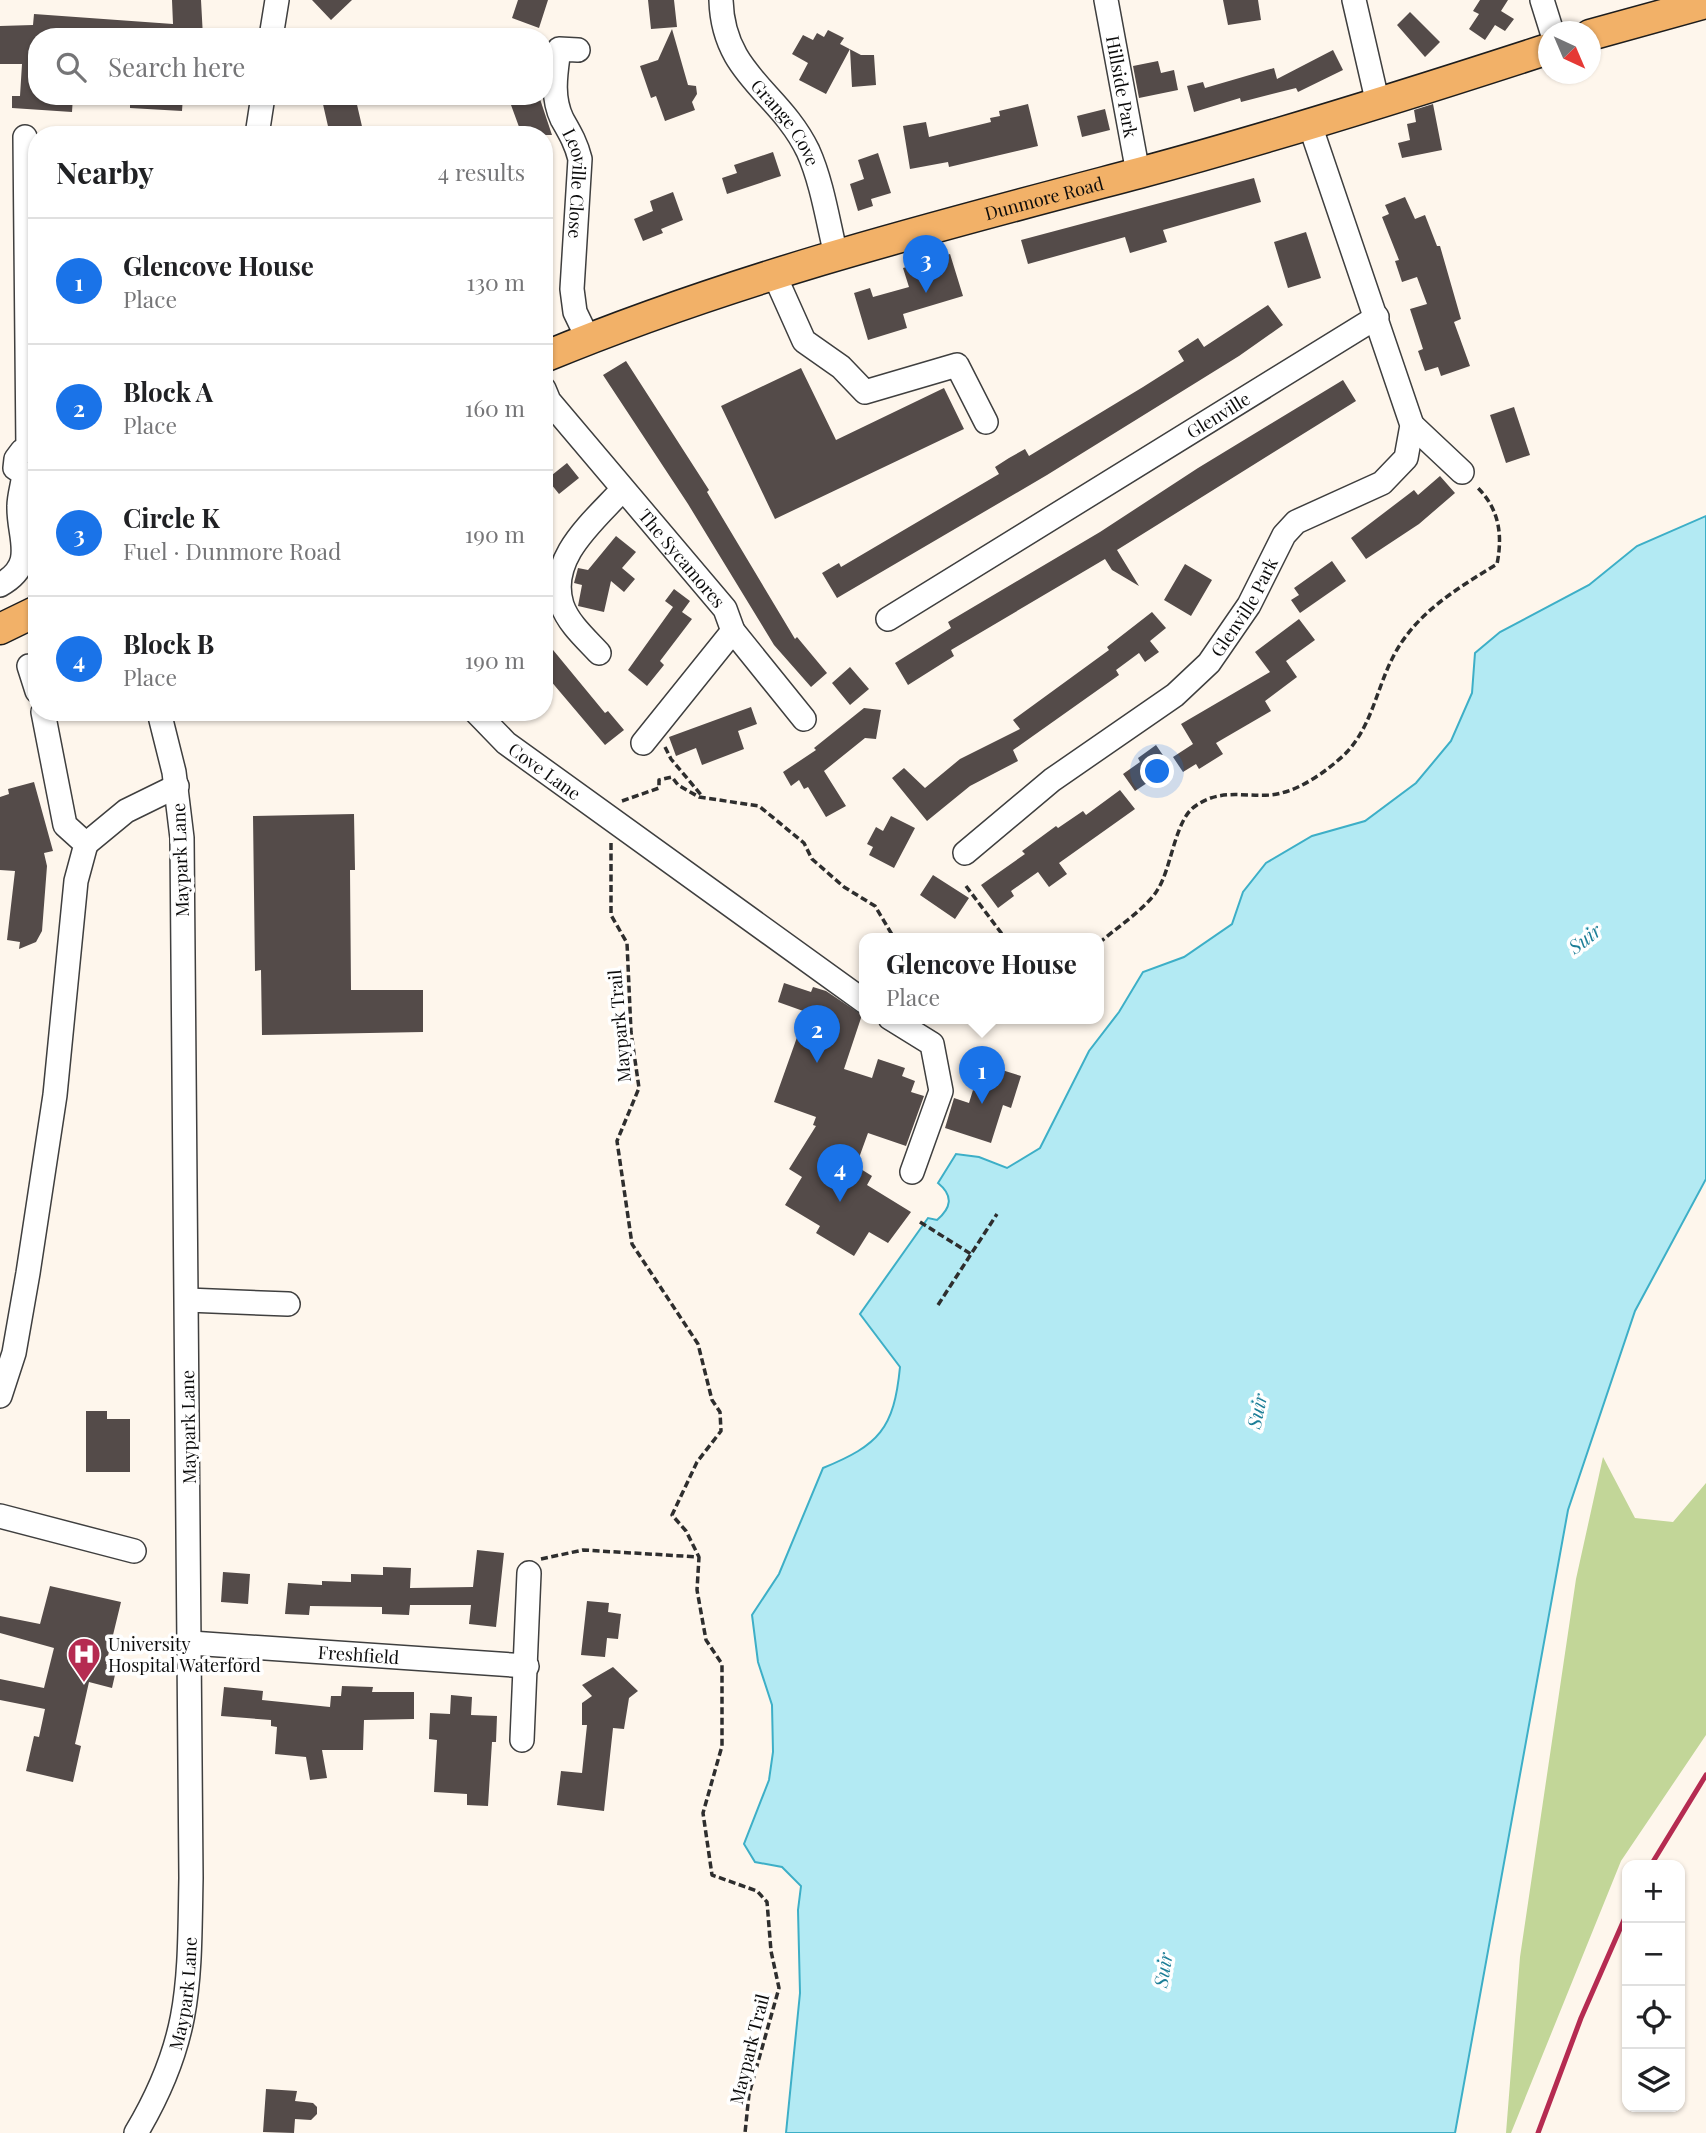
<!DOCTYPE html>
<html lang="en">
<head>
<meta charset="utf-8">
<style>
  :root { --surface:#fff; --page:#f6f6f6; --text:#202124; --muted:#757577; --line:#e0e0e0; --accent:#1a73e8 }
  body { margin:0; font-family:"Playfair Display",serif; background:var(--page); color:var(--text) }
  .controls { position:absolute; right:21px; bottom:21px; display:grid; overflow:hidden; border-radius:14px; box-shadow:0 2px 5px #0004 }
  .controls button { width:63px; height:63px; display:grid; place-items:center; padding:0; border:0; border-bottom:2px solid var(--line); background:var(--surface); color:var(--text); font:35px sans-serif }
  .compass { position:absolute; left:1538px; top:21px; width:63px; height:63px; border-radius:50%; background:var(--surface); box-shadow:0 2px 5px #0004; rotate:136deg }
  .you { position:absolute; left:1158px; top:772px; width:24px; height:24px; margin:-18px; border:5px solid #fff; border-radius:50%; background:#1a73e8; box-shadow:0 0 0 10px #1a73e833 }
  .badge { display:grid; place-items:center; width:46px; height:46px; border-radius:50%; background:var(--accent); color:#fff; font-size:23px; font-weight:700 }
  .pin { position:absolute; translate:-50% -58px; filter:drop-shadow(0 2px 4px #0008) }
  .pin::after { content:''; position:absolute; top:37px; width:24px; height:21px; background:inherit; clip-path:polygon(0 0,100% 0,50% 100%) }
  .popup { position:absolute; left:859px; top:933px; width:245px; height:91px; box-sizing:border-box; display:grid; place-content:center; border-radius:14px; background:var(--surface); filter:drop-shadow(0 2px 5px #0005); font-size:23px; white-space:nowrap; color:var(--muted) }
  .popup b { font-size:26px; color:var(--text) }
  .popup::after { content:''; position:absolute; left:50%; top:100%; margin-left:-14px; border:14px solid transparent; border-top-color:var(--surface) }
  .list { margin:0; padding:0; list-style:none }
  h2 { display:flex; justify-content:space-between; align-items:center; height:91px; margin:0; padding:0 28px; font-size:30px }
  h2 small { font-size:23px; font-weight:400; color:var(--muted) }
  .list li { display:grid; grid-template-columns:46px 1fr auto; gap:21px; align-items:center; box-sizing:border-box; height:126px; padding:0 28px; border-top:2px solid var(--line) }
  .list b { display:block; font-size:26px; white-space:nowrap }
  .list p { margin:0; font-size:23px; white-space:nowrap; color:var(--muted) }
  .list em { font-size:23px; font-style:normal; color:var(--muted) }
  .icon { flex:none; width:38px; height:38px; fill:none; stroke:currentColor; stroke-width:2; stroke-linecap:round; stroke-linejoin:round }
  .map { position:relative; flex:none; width:1706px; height:2133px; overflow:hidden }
  .search { position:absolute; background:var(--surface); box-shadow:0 2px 5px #0004; left:28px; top:28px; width:525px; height:77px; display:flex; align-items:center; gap:18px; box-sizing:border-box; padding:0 24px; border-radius:28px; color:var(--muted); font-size:26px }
  .panel { position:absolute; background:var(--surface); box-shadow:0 2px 5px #0004; left:28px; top:126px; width:525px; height:595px; border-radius:28px }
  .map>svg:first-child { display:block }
</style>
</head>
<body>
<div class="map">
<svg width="1706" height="2133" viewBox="0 0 1706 2133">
  <rect width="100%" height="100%" fill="#fef6ec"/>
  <path fill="#c2d698" d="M1603 1457 1635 1518 1673 1522 1706 1483V1735L1621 1861 1511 2133H1506L1520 1957 1576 1579Z"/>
  <path fill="#b3eaf3" stroke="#3dafc7" stroke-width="2" d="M1706 516V1179L1635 1311 1568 1510 1455 2133H786L800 1993 798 1910 801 1886 782 1867 755 1862 744 1844 769 1780 773 1752 772 1705 758 1662 752 1615 779 1574 823 1468C879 1445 894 1429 900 1367L860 1314 928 1218 937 1220C951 1208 954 1196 938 1183L956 1154 979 1157 1007 1168 1040 1148 1089 1051 1119 1012 1143 972 1184 957 1232 924 1243 892 1266 863 1312 836 1365 821 1416 783 1451 741 1472 693 1475 653 1500 632 1589 585 1637 546Z"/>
  <path fill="#544b49" d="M172 0H201L203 37H37V96H73L72 112 12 108V96H20L22 64H0V26L33 25 34 14 173 24Z
    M312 0H352L331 20Z
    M518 0H548L539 28 512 18Z
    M648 0H674L677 27 651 29Z
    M1223 0H1258L1261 20 1228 25Z
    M1480 0H1508L1501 11 1514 19 1505 31 1495 25 1485 40 1469 29 1479 14 1473 11Z
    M1410 12 1440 42 1425 57 1397 25Z
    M672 29 688 85 696 86 697 94 692 102 695 110 665 121 656 96 651 98 640 66 658 60Z
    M828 30 844 38 840 44 861 55H874L876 85 852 87 850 49 826 94 799 80 808 63 792 54 803 35 813 40 817 33 824 37Z
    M1333 50 1343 70 1298 92 1296 88 1241 102 1240 98 1194 112 1187 86 1203 82 1205 88 1274 68 1277 79Z
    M1158 61 1161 73 1174 70 1178 90 1139 98 1133 66Z
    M130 96H183L182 111 130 108Z
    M338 96H355L364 135H330L322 100Z
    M539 96 552 135H522L511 105Z
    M1028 104 1038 146 949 167 948 162 910 169 903 126 926 122 929 137 991 122 990 118 1000 116 999 111Z
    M1433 104 1442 150 1402 158 1398 143 1410 140 1407 124 1416 122 1414 110Z
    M1105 109 1110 130 1082 137 1077 116Z
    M773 152 781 176 727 194 722 178 737 173 734 165Z
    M878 153 891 193 871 199 873 206 858 211 850 184 864 179 858 160Z
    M1254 178 1261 202 1163 230 1167 242 1130 253 1125 237 1028 264 1021 240Z
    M673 192 683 220 661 229 663 233 643 241 634 219 653 211 650 201Z
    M1405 197 1415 219 1425 215 1437 246H1440L1461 319 1454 322 1470 366 1441 376 1438 367 1425 371 1418 351 1423 349 1410 309 1427 304 1417 277 1402 282 1395 261 1399 260 1382 217 1389 214 1385 205Z
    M1306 232 1321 278 1288 288 1274 242Z
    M950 254 963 296 903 314 907 328 868 340 854 293 870 288 873 297 909 287 903 268Z
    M1268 305 1283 325 1239 356 1047 475 837 598 822 573 839 563 841 567 999 474 995 467 1009 458 1025 449 1029 456 1143 387 1184 361 1178 351 1198 338 1204 347Z
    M626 361 709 490 707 492 795 639 797 637 827 673 811 687 774 645 688 504 603 375Z
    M801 368 836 440 944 388 964 429 775 519 721 406Z
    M1343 380 1356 401 1117 550 1139 586 1112 570 1105 559 951 650 954 656 908 685 895 663 951 628 948 622 1100 532 1198 468Z
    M1514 407 1530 455 1506 463 1490 415Z
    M567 463 579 478 559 494 547 479Z
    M1440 476 1455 493 1419 524 1366 559 1351 538 1414 490 1418 495Z
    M616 536 636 552 622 568 635 579 624 592 611 581 604 612 578 606 582 585 574 583 578 568 588 570Z
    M1332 561 1346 581 1300 613 1291 600 1299 595 1294 588Z
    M1185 564 1212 580 1191 616 1164 600Z
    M674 589 690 601 682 612 692 619 660 661 664 665 647 686 628 670 673 607 665 601Z
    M1152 612 1166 628 1150 641 1159 652 1145 662 1139 653 1116 670 1119 675 1013 750 1018 761 970 786 927 821 892 778 904 768 925 788 960 759 1020 729 1013 720 1109 650 1107 647Z
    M1299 619 1315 640 1286 661 1297 677 1265 701 1271 711 1216 743 1223 754 1199 769 1196 764 1183 772 1173 757 1193 744 1181 724 1270 672 1255 652Z
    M544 639 605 713 608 711 624 730 605 745 544 673Z
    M850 667 869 689 850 705 832 683Z
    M751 707 757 724 738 731 744 749 702 765 696 748 676 756 669 737Z
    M864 708 881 710 876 739 865 738 824 771 846 806 826 817 808 787 804 789 799 780 791 786 783 772 816 750 814 748Z
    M1156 745 1171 767 1135 791 1123 774 1140 762 1138 758Z
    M34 782 53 851 44 853 47 866 42 931 36 942 19 949 20 942 7 940 15 871 0 870V797L9 794 8 789Z
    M1120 790 1135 809 1059 863 1067 874 1049 887 1038 872 1011 891 1014 896 998 908 981 885 1025 854 1022 851 1056 826 1058 828 1083 811 1086 815Z
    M354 814 355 870H350L351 990H423V1032L262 1035 261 970 255 971 253 816Z
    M891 816 915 828 894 868 869 855 873 847 867 844 876 827 883 831Z
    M933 875 969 898 955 919 920 895Z
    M784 983 811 992 813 987 826 991 862 1015 844 1069 872 1078 878 1059 905 1068 902 1076 915 1081 911 1092 924 1096 906 1146 868 1133 856 1166 872 1176 867 1185 911 1212 888 1243 869 1232 854 1256 816 1233 820 1226 785 1205 802 1177 789 1169 816 1126 813 1125 816 1117 774 1102 806 1012 778 1002Z
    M989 1066 1021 1076 1011 1108 1003 1105 991 1143 945 1128 954 1098 969 1103 973 1090 980 1092Z
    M86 1411H107V1419H130V1472H86Z
    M477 1550 504 1553 496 1627 469 1624 471 1605H410L409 1615 382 1614V1607L310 1606 309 1615 285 1614 288 1583 322 1585V1581L351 1582V1574L383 1575V1567L411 1568 410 1588 473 1587Z
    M223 1572 250 1574 248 1604 221 1602Z
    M50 1586 121 1602 106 1664 117 1666 112 1688 89 1682 75 1744 81 1746 73 1782 26 1771 34 1736 39 1737 45 1709 0 1700V1679L44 1688 54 1648 0 1633V1616L40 1624Z
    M587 1601 609 1603 608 1612 621 1614 618 1639 607 1638 605 1657 581 1655Z
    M613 1667 638 1691 629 1698 624 1729 613 1728 604 1811 557 1805 561 1771 582 1773 587 1725H582V1703L592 1696 582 1685Z
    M342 1686 373 1687 372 1692H414V1719L364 1720 363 1750H322L327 1778 310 1780 306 1757 275 1754 277 1727 271 1726V1720L221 1716 224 1687 263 1691 262 1700 330 1707 331 1696H341Z
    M451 1695 472 1697 471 1715 497 1716 496 1742H492L488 1806 467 1805V1794L434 1792 437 1740 429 1739 430 1713 450 1714Z
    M266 2089 297 2091 295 2101 313 2103 317 2107V2114L311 2120 295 2119 294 2133 263 2132Z"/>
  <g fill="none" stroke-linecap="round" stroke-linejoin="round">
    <defs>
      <g id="minor">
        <path id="s1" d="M721 0C723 75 779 91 808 151 822 182 828 222 836 255"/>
        <path id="s2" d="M1106 0 1138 173"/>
        <path d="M1354 0 1378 104"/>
        <path d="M1542 0 1552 32"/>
        <path d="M271 37 277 0"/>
        <path id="s3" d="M578 50 559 49C556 72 551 96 562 119 570 133 576 143 580 159L572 289 575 312 588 339"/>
        <path d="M257 135 263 96"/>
        <path d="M25 137 28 450"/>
        <path d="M774 274 804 341 841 367 865 392 957 365 986 422"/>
        <path id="s4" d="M544 389 549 401 725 609 733 631 804 719"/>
        <path d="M1412 425 1462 472"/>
        <path d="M0 585C38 564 18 538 19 506 19 496 23 484 24 474L15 468 16 459 22 451H37"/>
        <path id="s5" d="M888 619 1377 317"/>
        <path d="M599 653C586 639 568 623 562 605 547 558 594 521 622 490"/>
        <path d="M29 666 37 691"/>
        <path id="s6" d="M476 712 506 743 865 1002"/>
        <path d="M643 743 733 631"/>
        <path d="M86 844 126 811 177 786"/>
        <path id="s7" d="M965 853 1052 780 1175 695 1209 663 1249 605 1284 535 1296 522 1382 483 1406 458 1412 425 1310 125"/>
        <path d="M890 1018 932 1044 941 1091 912 1172"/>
        <path d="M187 1300 288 1304"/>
        <path d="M0 1396 14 1353 28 1273 55 1095 76 881 86 844 65 825 43 712"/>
        <path d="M0 1516 134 1551"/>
        <path id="s8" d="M191 1643 527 1666"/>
        <path d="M522 1740 529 1573"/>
        <path id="s9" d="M136 2133C192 2039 189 1983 191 1878L182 838 174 772 159 712"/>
      </g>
      <g id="major">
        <path d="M1590 35 1706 3"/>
        <path id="s10" d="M544 357C737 277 938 226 1139 173 1277 136 1413 93 1548 49"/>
        <path d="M0 629 37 611"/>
      </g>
    </defs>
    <use href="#minor" stroke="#3f3f3f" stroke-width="26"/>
    <use href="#major" stroke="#1d1d1d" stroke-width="33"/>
    <path stroke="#2e2e2e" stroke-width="3.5" stroke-dasharray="7 3.5" stroke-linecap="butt" d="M665 747 671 759 702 796
      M622 801 659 788V780L672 777 678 785 699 797 759 806 804 843 812 859 844 887 875 906 894 938
      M611 843V915L627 943 631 1032 639 1088 617 1141 632 1244 698 1344 712 1400 720 1412 721 1431 697 1462 672 1515 686 1531 699 1557
      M966 886 1005 938
      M1099 943C1115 929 1148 907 1158 889 1171 869 1175 821 1194 807 1219 788 1243 797 1271 795 1298 792 1326 772 1345 754 1371 728 1376 691 1392 659 1414 614 1455 590 1497 564 1503 534 1499 508 1476 486
      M920 1222 971 1254
      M938 1305 997 1214
      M541 1559 583 1550 699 1557 697 1590 706 1640 722 1664V1746L703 1813 712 1875 757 1891 767 1902 771 1951 779 1988 749 2094 745 2133"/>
    <use href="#minor" stroke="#fff" stroke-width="23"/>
    <use href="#major" stroke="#f2b168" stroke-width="30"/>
    <path stroke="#b52b51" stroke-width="5" d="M1651 1865 1706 1775
      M1538 2133 1581 2018 1627 1913"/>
  </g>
  <defs>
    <symbol id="hospital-pin" viewBox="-11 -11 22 30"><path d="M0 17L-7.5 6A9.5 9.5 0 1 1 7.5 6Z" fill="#b52b51" stroke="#fff"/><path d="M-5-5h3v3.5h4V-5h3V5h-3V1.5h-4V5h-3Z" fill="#fff"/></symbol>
  </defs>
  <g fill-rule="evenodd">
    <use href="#hospital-pin" x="65" y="1635" width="38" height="52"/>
  </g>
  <g text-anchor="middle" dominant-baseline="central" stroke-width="7" stroke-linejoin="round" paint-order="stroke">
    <g font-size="18" fill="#0c0c0c" stroke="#fff">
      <text stroke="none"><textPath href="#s2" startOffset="88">Hillside Park</textPath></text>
      <text stroke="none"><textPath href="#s1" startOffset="142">Grange Cove</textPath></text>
      <text stroke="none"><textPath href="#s3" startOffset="158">Leoville Close</textPath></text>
      <text stroke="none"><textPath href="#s10" startOffset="525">Dunmore Road</textPath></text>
      <text stroke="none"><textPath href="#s5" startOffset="388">Glenville</textPath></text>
      <text stroke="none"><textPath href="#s4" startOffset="219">The Sycamores</textPath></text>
      <text stroke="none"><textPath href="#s7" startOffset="376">Glenville Park</textPath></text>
      <text stroke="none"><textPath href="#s6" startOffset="91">Cove Lane</textPath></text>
      <text transform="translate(180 860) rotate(-92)">Maypark Lane</text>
      <text transform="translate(619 1026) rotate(-95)">Maypark Trail</text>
      <text transform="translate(188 1427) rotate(-91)">Maypark Lane</text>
      <text stroke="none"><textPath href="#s8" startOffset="168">Freshfield</textPath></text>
      <text stroke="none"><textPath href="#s9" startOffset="149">Maypark Lane</textPath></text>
      <text transform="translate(749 2049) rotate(-76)">Maypark Trail</text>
    </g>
    <g font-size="18" fill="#0c0c0c" stroke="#fff" text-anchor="start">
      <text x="108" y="1644">University<tspan x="108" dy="21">Hospital Waterford</tspan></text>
    </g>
    <g font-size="19" font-style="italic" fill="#1c7e97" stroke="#fff">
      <text transform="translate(1584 938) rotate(-38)">Suir</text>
      <text transform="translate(1256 1411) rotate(-78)">Suir</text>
      <text transform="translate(1162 1970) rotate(-81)">Suir</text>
    </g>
  </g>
</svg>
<div class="controls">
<button>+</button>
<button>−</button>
<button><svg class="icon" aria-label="locate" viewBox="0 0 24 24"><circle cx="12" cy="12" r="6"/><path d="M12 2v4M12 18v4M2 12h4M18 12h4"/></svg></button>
<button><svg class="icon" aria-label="layers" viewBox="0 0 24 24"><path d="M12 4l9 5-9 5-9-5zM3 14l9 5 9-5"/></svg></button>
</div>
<svg class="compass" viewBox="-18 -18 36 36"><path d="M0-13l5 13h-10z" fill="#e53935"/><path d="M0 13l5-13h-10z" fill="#757577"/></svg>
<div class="you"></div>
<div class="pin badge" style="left:982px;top:1104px">1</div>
<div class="popup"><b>Glencove House</b>Place</div>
<div class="pin badge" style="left:817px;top:1063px">2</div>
<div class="pin badge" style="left:926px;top:293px">3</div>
<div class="pin badge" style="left:840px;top:1202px">4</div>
<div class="search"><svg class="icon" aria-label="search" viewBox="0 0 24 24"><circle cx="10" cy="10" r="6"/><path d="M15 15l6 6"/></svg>Search here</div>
<section class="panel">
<h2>Nearby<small>4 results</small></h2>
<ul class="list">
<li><span class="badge">1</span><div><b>Glencove House</b><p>Place</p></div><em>130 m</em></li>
<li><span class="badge">2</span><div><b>Block A</b><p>Place</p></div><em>160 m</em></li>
<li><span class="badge">3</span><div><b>Circle K</b><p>Fuel · Dunmore Road</p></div><em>190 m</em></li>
<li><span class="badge">4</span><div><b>Block B</b><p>Place</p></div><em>190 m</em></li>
</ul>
</section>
</div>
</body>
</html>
